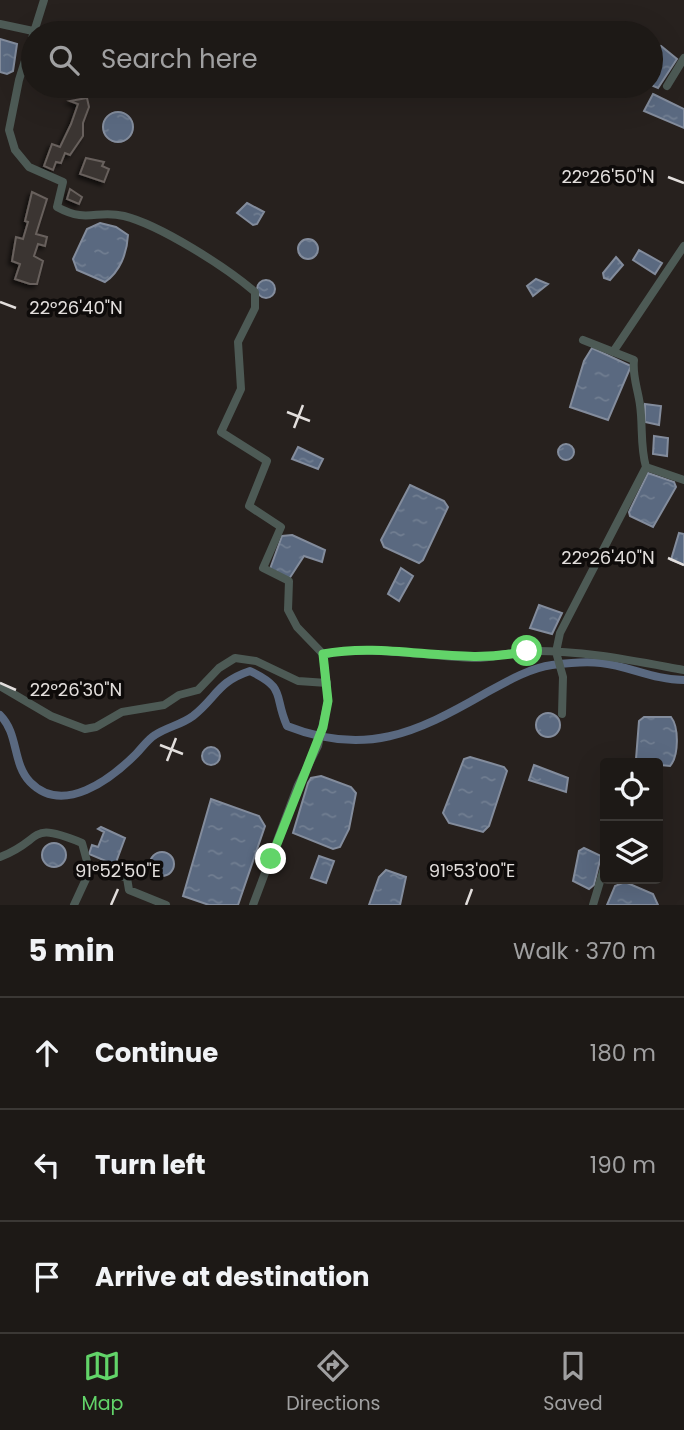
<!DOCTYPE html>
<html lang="en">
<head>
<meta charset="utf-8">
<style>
  :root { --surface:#1d1916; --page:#25221f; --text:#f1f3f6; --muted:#a0a0a1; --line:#3b3835; --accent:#62d469 }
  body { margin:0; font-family:Poppins,sans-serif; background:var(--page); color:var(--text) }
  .controls { position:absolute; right:21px; bottom:21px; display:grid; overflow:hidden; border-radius:7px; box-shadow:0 7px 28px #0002 }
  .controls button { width:63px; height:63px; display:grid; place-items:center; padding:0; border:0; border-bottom:2px solid var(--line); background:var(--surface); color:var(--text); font:35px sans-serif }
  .stop { position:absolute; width:21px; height:21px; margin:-16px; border:5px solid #62d469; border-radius:50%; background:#fff }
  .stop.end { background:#62d469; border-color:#fff; box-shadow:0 2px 7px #0008 }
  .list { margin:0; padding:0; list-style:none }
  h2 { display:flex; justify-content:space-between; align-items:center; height:91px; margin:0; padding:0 28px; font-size:30px }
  h2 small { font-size:23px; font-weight:400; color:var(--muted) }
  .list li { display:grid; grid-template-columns:46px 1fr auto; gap:21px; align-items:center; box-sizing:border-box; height:112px; padding:0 28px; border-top:2px solid var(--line) }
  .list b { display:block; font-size:26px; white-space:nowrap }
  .list em { font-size:23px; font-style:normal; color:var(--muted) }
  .icon { flex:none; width:38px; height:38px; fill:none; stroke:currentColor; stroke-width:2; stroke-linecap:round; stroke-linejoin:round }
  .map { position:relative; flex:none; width:684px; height:905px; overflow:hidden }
  .search { position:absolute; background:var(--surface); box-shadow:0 7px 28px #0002; left:21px; right:21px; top:21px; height:77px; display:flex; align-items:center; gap:18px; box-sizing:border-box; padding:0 24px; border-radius:38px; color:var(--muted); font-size:26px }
  .sheet { height:427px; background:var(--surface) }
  nav { display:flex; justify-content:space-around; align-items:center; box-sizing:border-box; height:98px; border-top:2px solid var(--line); background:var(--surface); font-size:19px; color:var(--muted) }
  nav a { display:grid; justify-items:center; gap:4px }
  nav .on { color:var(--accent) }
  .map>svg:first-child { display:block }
</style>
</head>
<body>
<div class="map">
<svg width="684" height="905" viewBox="0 0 684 905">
  <defs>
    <pattern id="water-ripples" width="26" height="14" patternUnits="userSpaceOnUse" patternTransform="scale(1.75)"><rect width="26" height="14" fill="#5a6980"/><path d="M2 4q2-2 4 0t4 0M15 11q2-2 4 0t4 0" fill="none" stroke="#717e91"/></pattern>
    <filter id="shadow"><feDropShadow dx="-3" dy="3" stdDeviation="2" flood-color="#0009"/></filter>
  </defs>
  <rect width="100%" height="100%" fill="#27211e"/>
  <path fill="url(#water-ripples)" stroke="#838c9c" stroke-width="2" d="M0 39 17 44 13 71 7 74 0 72Z
    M654 45 661 46 677 59 658 88 651 85V47Z
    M653 94 684 109V128L644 111Z
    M103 127a15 15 0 1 1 30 0a15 15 0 1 1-30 0Z
    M247 203 264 212 257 224 253 225 237 213Z
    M100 223 116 227 128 235C127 253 120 272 105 282L77 270 73 259 87 229Z
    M298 249a10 10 0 1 1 20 0a10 10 0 1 1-20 0Z
    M639 250 662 263 655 274 633 260Z
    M616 257 623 265 610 280 604 278 603 273Z
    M536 279 548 284 533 296 527 286Z
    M257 289a9 9 0 1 1 18 0a9 9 0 1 1-18 0Z
    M592 348 631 366 608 420 570 407 584 361Z
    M645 404 661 406 659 425 645 422Z
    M654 436 668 438 667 456 653 454Z
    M558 452a8 8 0 1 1 16 0a8 8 0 1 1-16 0Z
    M298 447 323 459 318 469 292 459Z
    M648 473 674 482 676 487 653 527 630 516 629 512Z
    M410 485 444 501 448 507 423 560 419 563 384 547 381 540Z
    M679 533 684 534V565L671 560Z
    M292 535 325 550 322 562 304 556 289 579 270 569 282 536Z
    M401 568 413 576 399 601 388 594Z
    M539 605 562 613 552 634 530 628Z
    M536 725a12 12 0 1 1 24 0a12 12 0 1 1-24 0Z
    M644 717H671C679 727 679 756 670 766L640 763 636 759 639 721Z
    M202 756a9 9 0 1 1 18 0a9 9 0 1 1-18 0Z
    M470 757 504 767 507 771 489 826 483 832 449 823 443 813 464 759Z
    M534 765 568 778 566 792 529 780Z
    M321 776 351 787 356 793 349 829 340 847 333 849 293 833 308 783 311 778Z
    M211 799 259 816 265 826 238 905H209L183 896Z
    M101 827 125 838 115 865 89 854 92 845 98 847 104 832 98 829Z
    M42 855a12 12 0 1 1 24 0a12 12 0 1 1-24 0Z
    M584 848 601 856 594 885 589 889 573 881 579 851Z
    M150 864a12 12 0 1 1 24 0a12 12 0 1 1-24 0Z
    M319 856 334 861 326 883 311 878Z
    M386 870 406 877 400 905H369L379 877Z
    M625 882 653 894 658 905H607L615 886Z"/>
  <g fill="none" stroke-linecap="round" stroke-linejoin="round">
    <path stroke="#5a6980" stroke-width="8" d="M0 715C19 734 12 763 30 782 63 816 111 779 136 754 142 748 148 739 155 735 167 727 181 725 193 716 217 697 217 682 250 671 287 689 273 694 287 726 365 757 416 733 484 694 504 683 529 668 552 665 567 663 586 661 601 663 629 666 654 680 684 680"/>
  </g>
  <path fill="#3b3531" stroke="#68615d" stroke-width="2" filter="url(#shadow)" d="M87 98 89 107 83 123V136L70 155 65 153 61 163 56 162 53 170 44 166 52 144 60 147 71 124 78 104 70 101Z
    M86 158 104 162 102 166 109 169 104 182 80 174Z
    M70 189 82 197 79 204 67 199Z
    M32 192 47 199 36 234 47 237 45 246 38 244 34 256 43 261 37 284H30L15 279 20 264 12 261 16 237 23 239 28 222 25 221Z"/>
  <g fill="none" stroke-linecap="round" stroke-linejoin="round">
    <path stroke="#4d5a55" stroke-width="8" d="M44 0 19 80 9 130 15 150 29 167 63 182 57 207C88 224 96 209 124 216 160 225 226 267 255 292V308L238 342 241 389 221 432 267 461 249 506 281 527 263 568 289 581 288 610 297 627 323 654 328 701 318 746 298 785 253 905
      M0 24 33 31
      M667 86 684 58
      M583 340 634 360C632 376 638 389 640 405 643 426 640 446 646 467
      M613 352 684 246
      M323 654C373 645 422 656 472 658 492 659 511 651 530 651 581 650 634 661 684 670
      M0 686 51 716 85 729 96 727 122 712 164 705 179 695 198 690 219 668 235 658 256 661 298 681 327 683
      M562 714 563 677 556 652 560 633 646 467 684 480
      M0 857C45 840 26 820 82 843L88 865 127 878 129 890 166 905
      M74 905 92 866
      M593 905 605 865"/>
  </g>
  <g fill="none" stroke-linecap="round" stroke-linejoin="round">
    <path stroke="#62d469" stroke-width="9" d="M271 859 323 727 328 701 323 654C391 641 459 667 527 651"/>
  </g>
  <path fill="none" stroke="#e2dedc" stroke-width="2.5" d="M668 177 684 183M0 302 16 308M287 412 310 421M294 428 303 405M668 558 684 565M0 683 16 690M160 745 183 754M167 761 176 738M111 905 118 889M466 905 472 889"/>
  <g font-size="18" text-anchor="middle" fill="#e2dedc" stroke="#0e0b0a" stroke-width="7" stroke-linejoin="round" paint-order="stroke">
    <text x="608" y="183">22°26'50"N</text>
    <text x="76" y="314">22°26'40"N</text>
    <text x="608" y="564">22°26'40"N</text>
    <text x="76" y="696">22°26'30"N</text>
    <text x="118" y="877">91°52'50"E</text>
    <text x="472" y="877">91°53'00"E</text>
  </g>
</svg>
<div class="controls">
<button><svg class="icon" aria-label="locate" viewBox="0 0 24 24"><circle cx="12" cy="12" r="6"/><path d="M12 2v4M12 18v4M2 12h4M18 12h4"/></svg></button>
<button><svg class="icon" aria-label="layers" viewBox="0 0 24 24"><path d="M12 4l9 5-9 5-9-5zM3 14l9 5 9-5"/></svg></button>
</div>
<div class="stop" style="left:527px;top:651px"></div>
<div class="stop end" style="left:271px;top:859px"></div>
<div class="search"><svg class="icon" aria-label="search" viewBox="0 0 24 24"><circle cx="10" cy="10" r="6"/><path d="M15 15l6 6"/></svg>Search here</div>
</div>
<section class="sheet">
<h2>5 min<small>Walk · 370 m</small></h2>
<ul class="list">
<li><svg class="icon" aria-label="ahead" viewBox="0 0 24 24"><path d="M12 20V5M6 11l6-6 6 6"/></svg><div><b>Continue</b></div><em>180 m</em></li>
<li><svg class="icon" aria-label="left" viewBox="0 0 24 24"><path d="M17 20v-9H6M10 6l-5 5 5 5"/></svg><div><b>Turn left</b></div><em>190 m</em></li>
<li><svg class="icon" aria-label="arrive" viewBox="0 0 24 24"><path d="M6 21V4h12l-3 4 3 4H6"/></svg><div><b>Arrive at destination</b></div></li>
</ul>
</section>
<nav>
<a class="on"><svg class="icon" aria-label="map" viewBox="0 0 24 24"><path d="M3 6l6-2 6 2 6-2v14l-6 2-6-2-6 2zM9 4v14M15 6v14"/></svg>Map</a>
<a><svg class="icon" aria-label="directions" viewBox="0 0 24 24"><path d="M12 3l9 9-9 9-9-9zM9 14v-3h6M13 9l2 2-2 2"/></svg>Directions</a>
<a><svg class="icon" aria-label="saved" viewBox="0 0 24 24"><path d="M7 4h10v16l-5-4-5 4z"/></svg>Saved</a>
</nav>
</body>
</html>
